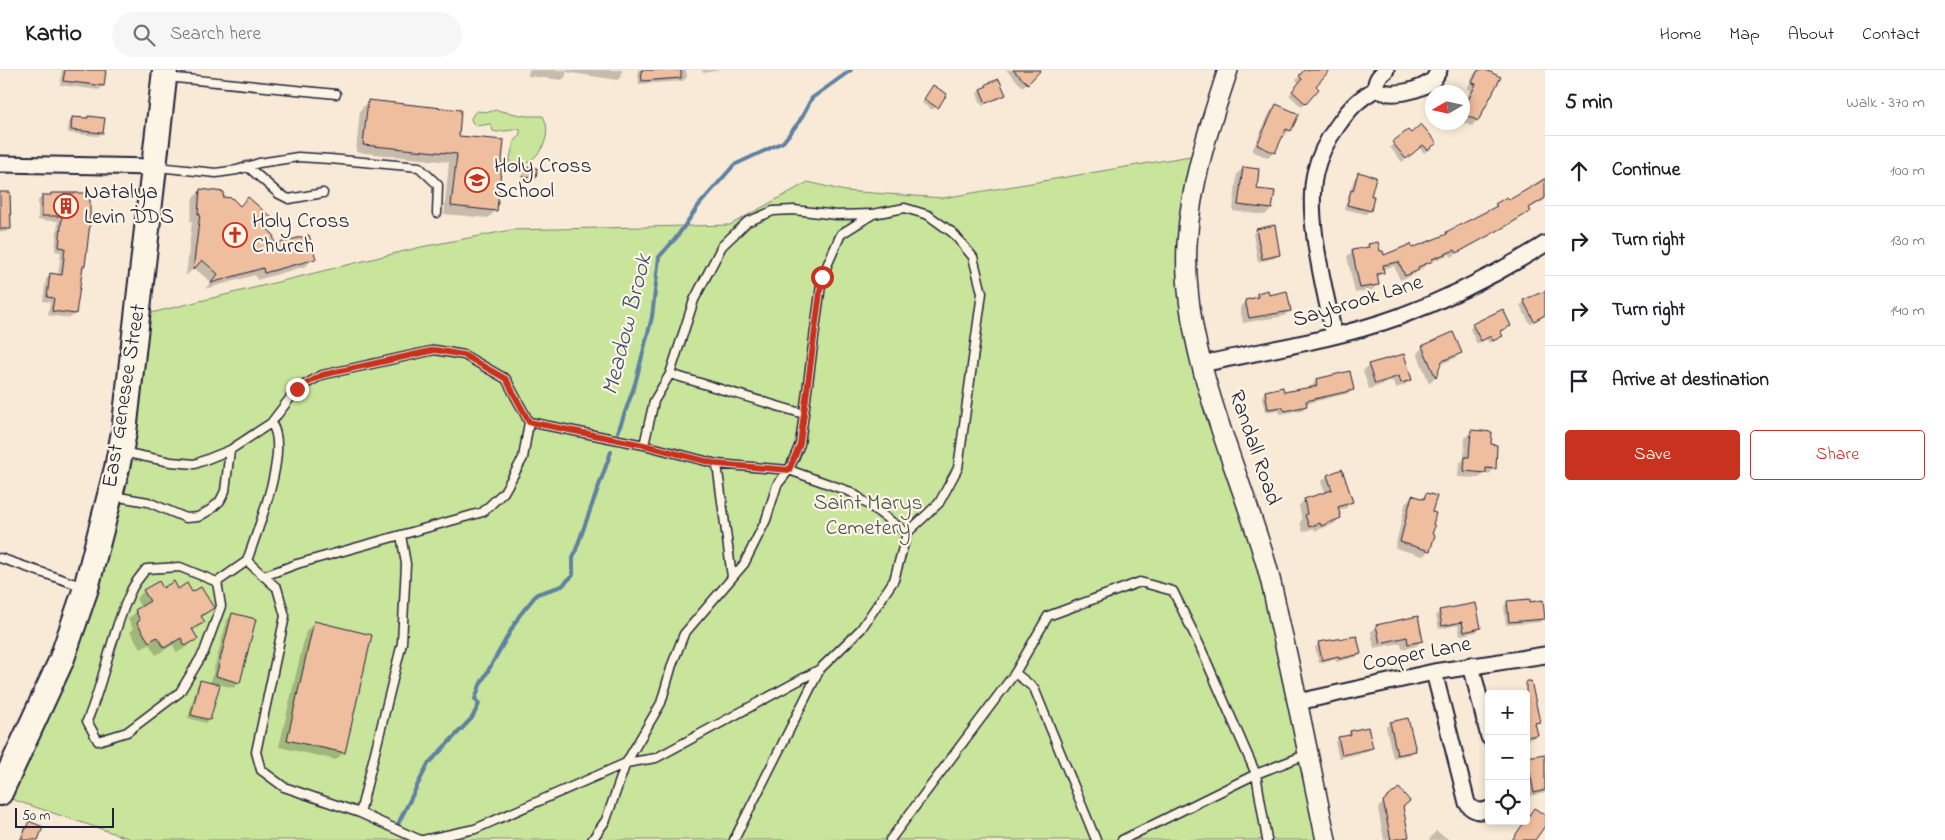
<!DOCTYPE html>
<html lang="en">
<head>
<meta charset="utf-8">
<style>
  :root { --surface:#fff; --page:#f6f6f6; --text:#202124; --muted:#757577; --line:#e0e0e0; --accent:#c8321e }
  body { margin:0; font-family:"Indie Flower",sans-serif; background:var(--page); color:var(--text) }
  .controls { position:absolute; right:15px; bottom:15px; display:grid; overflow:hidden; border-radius:5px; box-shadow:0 2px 8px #0003 }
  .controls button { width:45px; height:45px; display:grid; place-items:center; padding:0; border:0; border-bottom:1px solid var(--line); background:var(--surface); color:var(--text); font:25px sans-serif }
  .compass { position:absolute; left:1425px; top:15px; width:45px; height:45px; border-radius:50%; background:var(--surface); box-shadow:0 2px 8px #0003; rotate:261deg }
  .scale { position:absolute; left:15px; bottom:12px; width:99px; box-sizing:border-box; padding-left:5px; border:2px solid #22223b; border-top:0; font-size:14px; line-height:18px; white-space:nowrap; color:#22223b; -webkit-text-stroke:4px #fcf5e5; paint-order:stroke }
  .stop { position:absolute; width:15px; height:15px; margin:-11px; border:4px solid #c8321e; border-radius:50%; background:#fff }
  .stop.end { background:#c8321e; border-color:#fff; box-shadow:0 1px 5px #0008 }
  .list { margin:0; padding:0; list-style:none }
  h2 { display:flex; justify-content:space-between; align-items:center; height:65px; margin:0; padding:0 20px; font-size:21px }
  h2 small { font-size:16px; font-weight:400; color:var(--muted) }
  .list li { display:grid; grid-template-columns:32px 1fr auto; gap:15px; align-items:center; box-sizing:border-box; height:70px; padding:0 20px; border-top:1px solid var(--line) }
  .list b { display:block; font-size:19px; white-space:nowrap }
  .list em { font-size:16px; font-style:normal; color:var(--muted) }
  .actions { display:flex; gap:10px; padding:15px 20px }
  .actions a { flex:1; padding:11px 0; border:1px solid var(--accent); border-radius:5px; text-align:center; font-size:18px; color:var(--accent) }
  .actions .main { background:var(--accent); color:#fff }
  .icon { flex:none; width:28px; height:28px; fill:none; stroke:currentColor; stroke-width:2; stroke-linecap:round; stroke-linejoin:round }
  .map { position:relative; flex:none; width:1545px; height:770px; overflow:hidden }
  header { display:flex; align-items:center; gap:30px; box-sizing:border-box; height:70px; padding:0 25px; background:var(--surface); border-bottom:1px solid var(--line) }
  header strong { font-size:24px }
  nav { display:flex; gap:28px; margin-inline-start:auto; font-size:18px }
  .search { width:350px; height:45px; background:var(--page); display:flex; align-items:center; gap:12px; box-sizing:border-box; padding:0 18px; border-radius:28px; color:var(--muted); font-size:19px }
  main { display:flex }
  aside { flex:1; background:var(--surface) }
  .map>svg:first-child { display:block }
</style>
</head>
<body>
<header>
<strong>Kartio</strong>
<div class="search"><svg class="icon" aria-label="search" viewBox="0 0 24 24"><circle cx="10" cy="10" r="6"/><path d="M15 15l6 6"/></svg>Search here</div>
<nav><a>Home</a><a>Map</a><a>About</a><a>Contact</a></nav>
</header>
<main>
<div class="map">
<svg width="1545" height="770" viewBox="0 0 1545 770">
  <rect width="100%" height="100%" fill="#f9ead7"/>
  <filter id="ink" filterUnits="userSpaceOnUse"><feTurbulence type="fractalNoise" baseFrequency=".02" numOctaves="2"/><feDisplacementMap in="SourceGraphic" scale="10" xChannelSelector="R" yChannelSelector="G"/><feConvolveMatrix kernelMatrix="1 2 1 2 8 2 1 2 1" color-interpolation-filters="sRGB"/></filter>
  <g filter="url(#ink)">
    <path fill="#c9e59b" stroke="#76846b" d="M496 40 526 46H543C556 69 533 100 508 97L514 71 520 64V59L497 62 493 61 491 54 476 56 472 52 471 48 476 41 489 42Z
      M1202 84 1189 235 1253 450 1326 770H134L11 729 73 595 99 521 133 383 151 243 421 177 511 160 730 155 808 112 845 121 943 128Z"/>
    <path fill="#0003" d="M62 0H105L103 16 99 20 60 15Z
      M529 0H622L621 7 617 10 566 2V6L562 10 528 6Z
      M638 0H686L687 7 683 11 639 14Z
      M702 0H720L703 3Z
      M1006 0H1039L1023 17Z
      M1306 0H1329L1314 16 1318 20 1302 37 1289 25 1300 14 1296 10Z
      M1478 0H1483L1477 50 1472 56 1462 52V38L1471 20 1467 19 1474 4Z
      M987 15 1004 25 1000 28 982 36 977 23Z
      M930 20 938 35 934 39H931L922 33Z
      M368 32 457 67 496 140 488 148 444 144 449 92 356 82 360 40Z
      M1276 36 1290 60 1284 66 1281 65 1274 82 1268 88 1252 81 1270 42Z
      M73 48 102 63 98 66 68 63 69 52Z
      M1408 61 1432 77 1424 83 1419 77 1402 92 1390 77Z
      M524 98 534 108 533 109 522 108Z
      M1243 98 1255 120 1271 139 1265 145 1233 141 1237 104Z
      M1359 104 1369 141 1366 144 1344 139 1355 107Z
      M1545 107V130L1528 139 1529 141 1524 146 1451 187 1450 184 1429 193 1413 205 1400 210 1394 196 1382 199 1383 202 1377 208V214L1372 220 1355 223 1347 186 1353 181 1366 178 1369 175 1383 186 1412 180 1443 167 1447 164 1491 140 1496 135 1509 132Z
      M201 120 240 137 264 158 274 176 314 188 306 196 257 210 255 205 205 219 211 212 194 198 186 206 192 151H190L193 128Z
      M0 123 10 158 6 162H0Z
      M51 124H89L84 195 81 198 75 244 70 248 48 245 50 232 43 231 46 209 51 204 58 205 61 182 55 181 58 151 38 150V131L42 126H49Z
      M1256 160 1279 184 1275 188 1258 192 1253 164Z
      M1545 222V246L1530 254 1520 235 1538 224Z
      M1257 224 1268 226 1290 240 1284 246 1243 253 1240 237Z
      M1473 255H1510L1500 262 1501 265 1498 269 1489 273 1487 269 1477 274 1470 259Z
      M1423 277 1461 282 1455 288 1439 295 1435 307 1429 313 1417 283Z
      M1369 295 1411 309 1405 315 1396 318 1393 311 1369 319 1363 301Z
      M1317 310 1353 319 1349 323 1305 334 1306 336 1302 340 1281 344 1278 340 1265 342 1262 326 1265 322 1283 324 1314 318 1313 314Z
      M1471 362 1490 375 1495 398 1489 404H1484L1479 408 1458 407 1459 394 1464 389 1465 368Z
      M1341 401 1351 432 1346 438 1337 441 1340 448 1334 454 1315 461 1314 458 1303 462 1300 452 1302 450 1299 436 1304 430 1325 423 1321 412 1327 406Z
      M1426 424 1431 443 1429 480 1423 486 1395 478 1406 432 1412 426 1421 429Z
      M163 520H178L192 524 212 538 201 548 204 552 192 562 196 568 188 576 177 583 173 575 156 585 149 574 141 579 130 562 133 559 128 549 141 538 136 529 144 521Z
      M1508 532 1529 533 1544 548 1540 552 1506 555 1504 536Z
      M1440 541 1480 558 1476 562 1460 565 1458 555 1439 559 1436 545Z
      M233 544 239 612 233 618 219 614 209 649 206 653 188 648 197 615 201 611 210 614 227 550Z
      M314 553 344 682 336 690 279 677 306 561Z
      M1377 556 1422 570 1416 576 1402 579 1401 573 1374 578 1371 562Z
      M1319 574 1360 584 1356 587 1336 592 1335 589 1319 593 1315 577Z
      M1528 622 1538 652 1535 655 1537 664 1533 668 1526 669V624H1521Z
      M1407 649 1414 680 1411 684 1393 688 1386 657 1390 653Z
      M1367 658 1371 678 1367 682 1339 688 1335 672 1339 669 1347 667 1350 662Z
      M1545 685V723L1530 726 1526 706V690Z
      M1384 732 1408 767 1405 770H1384L1378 738Z
      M29 753 36 770H19L24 758Z
      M1436 761 1450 770H1429Z"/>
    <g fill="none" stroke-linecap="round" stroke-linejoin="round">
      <path stroke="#5f81a2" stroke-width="4" d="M618 362 635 314 652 247 659 187 676 168 699 135 734 95 783 72 799 52 812 28 851 0
        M398 754 428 694 472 648 479 634 475 629 480 615 519 546 537 524 562 516 573 505V488L611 382"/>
    </g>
    <path fill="#efbe9f" stroke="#22223b" d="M65 0H106L104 16 63 11Z
      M641 0H681V8L642 11Z
      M1013 0H1041L1028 14Z
      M1304 0H1330L1316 16 1319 19 1306 34 1292 21 1302 9 1299 6Z
      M1478 0H1486L1501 7 1478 51 1462 43 1476 14 1472 13Z
      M999 9 1006 25 986 33 980 19 987 16 986 14Z
      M933 15 947 24 938 38 924 29Z
      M368 30 461 40 459 66 504 70 497 141 451 136 457 84 363 75Z
      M1276 34 1299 44 1291 61 1286 59 1275 83 1257 75Z
      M88 46 105 48 103 63 71 60 72 47 88 48Z
      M1421 54 1437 73 1428 80 1423 75 1406 89 1392 72 1408 60 1411 63Z
      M524 97 537 98 536 108 522 107Z
      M1243 97 1259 99 1257 119 1275 121 1272 139 1238 135Z
      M1358 102 1376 107 1371 126H1374L1371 141 1347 135 1351 120 1353 121Z
      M1545 109V128L1529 138 1531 141 1508 155 1457 183 1455 180 1432 189 1433 191 1418 197 1419 200 1405 206 1399 192 1383 195 1384 203 1377 204 1379 215 1360 218 1352 180 1369 177 1368 174 1378 172 1380 181H1383L1384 185 1411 174 1412 178 1447 164 1446 162 1497 136 1495 134 1507 127 1509 130Z
      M200 119 224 122 223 127 232 128 240 136 248 127 273 149 266 158 273 164 275 174 309 165 316 189 264 203 263 198 211 213 218 204 202 190 193 200 200 144H198Z
      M0 122H10L11 159H0Z
      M51 123H90V153L85 196H83L76 244 52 241 54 228 47 227 50 203 62 205 65 178 59 177 62 146H42V125H51Z
      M1275 155 1280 185 1262 189 1256 159Z
      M1268 220 1269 225 1287 221 1291 241 1249 248 1245 230 1258 227 1257 223Z
      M1545 221V245L1534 251 1523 230Z
      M1503 239 1511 256 1500 261 1503 266 1493 271 1491 266 1481 271 1472 254Z
      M1453 262 1462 283 1442 291 1436 308 1422 276Z
      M1404 284 1412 310 1401 313 1399 306 1375 314 1368 294Z
      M1350 301 1354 320 1306 331 1307 336 1285 341 1282 337 1268 339 1265 321 1283 317 1284 322 1317 316 1316 309Z
      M1471 360 1492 362 1491 374 1497 375 1496 399 1486 398V403L1464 401 1465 387H1469Z
      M1342 399 1353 432 1338 437 1341 448 1321 456 1320 453 1309 457 1305 445 1307 444 1304 429 1332 420 1327 405Z
      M1426 423 1437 426 1432 442 1436 443 1433 455 1435 456 1432 464 1435 465 1430 481 1400 472 1412 425 1424 429Z
      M159 511 163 518 174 511 178 519 187 513 192 522 201 517 214 538 201 546 205 552 192 559 198 569 185 576 181 568 164 578 157 567 149 572 137 553 140 550 135 540 150 531 143 520Z
      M1530 529V532L1543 530 1545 549 1509 552 1507 531Z
      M1476 533 1481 558 1464 562 1462 552 1442 556 1439 540Z
      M232 543 256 549 240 613 216 606Z
      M1418 546 1423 571 1408 574 1407 567 1380 573 1376 555Z
      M314 551 372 565 345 683 287 670Z
      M1357 566 1361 584 1339 589V586L1322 590 1318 572Z
      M200 610 220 615 210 650 191 645Z
      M1526 611H1531L1540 652 1535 653 1538 665 1526 667Z
      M1408 648 1416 681 1397 685 1390 652Z
      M1368 657 1373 678 1342 685 1338 667 1351 665 1350 661Z
      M1545 684V720L1534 723 1527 687Z
      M1399 718 1410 731 1403 737 1409 767 1391 770 1383 731Z
      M1534 738 1545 745V756L1535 770H1512Z
      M29 751 43 757 38 770H21Z"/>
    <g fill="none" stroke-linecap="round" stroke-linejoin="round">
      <defs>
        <path id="service" d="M166 7 336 24
          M247 96 279 124 289 129 323 123
          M157 97 216 103 237 100 259 93 298 87 330 89 419 97 438 115 437 143
          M670 304 804 344
          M529 352 644 375 717 394 789 400 851 422 907 463 939 433 958 398 982 223 973 187 953 163 928 145 905 138 873 144 841 164 822 207 800 374 789 400 777 415 766 450 744 494 684 564 672 595 661 633 626 693
          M271 353C291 378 257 461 247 491L277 518 285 546 256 682 261 700 284 717 360 743 402 573 406 494 401 465
          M644 375 654 331 670 304 694 230 722 176 747 152 773 141 794 140 837 145 871 144
          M122 382 171 392 195 394 230 380 271 353 297 319 322 305 435 280 464 285 506 309 529 352 523 388 504 422 483 442 297 494 264 506
          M717 394 732 507
          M113 426 148 432 186 448 198 447 210 440 220 431 225 421 230 380
          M0 488 84 517
          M217 512 221 536 204 582 180 622 127 662 98 671 87 651C105 609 111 563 131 521 134 513 141 506 146 499L180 497 217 512 247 491
          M1015 603 1034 618 1096 770
          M626 693 656 688 820 599 861 559 894 510 907 463
          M360 743 420 770
          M423 770 475 759 626 693 606 750 592 770
          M734 770 820 599
          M890 770 1015 603 1048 546 1140 512 1173 521 1199 574 1256 704 1267 770
          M1122 770 1256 704 1308 684"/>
        <path id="minor" d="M1386 0C1379 6 1375 10 1376 19 1390 28 1420 21 1433 10 1435 8 1437 3 1439 0
          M0 94 155 97
          M1334 265C1325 219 1305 148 1315 103 1319 85 1327 70 1338 55 1350 38 1357 30 1376 19
          M1202 294C1266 280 1337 269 1398 247 1450 228 1499 203 1545 174
          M1471 595 1489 667
          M1434 602 1467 733C1472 741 1480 743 1489 739
          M1298 632 1434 602 1545 585"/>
        <path id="tertiary" d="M1228 0C1209 57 1190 114 1187 174 1181 282 1238 395 1267 497 1274 522 1278 547 1284 571 1299 637 1312 704 1326 770"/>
        <path id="primary" d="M0 723 61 591 86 518 117 398 124 362 165 0"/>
      </defs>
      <use href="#service" stroke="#22223b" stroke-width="11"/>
      <use href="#minor" stroke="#22223b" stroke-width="19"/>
      <use href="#tertiary" stroke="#22223b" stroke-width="22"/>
      <use href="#primary" stroke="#22223b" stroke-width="28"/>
      <use href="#service" stroke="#fcf5e5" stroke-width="8"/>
      <use href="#minor" stroke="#fcf5e5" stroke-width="15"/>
      <use href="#tertiary" stroke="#fcf5e5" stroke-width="19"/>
      <use href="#primary" stroke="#fcf5e5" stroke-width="24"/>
    </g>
  </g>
  <g fill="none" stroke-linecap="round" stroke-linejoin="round" filter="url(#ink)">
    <path stroke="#c8321e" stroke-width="6" d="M297 319 322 305 435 280 464 285 506 309 529 352 644 375 717 394 789 400 800 374 822 207"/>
  </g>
  <defs>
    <symbol id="school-ring" viewBox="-11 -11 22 22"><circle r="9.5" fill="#fcf5e5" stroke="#c8321e" stroke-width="1.5"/><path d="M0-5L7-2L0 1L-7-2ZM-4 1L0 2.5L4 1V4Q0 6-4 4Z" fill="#c8321e"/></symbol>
    <symbol id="building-ring" viewBox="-11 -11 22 22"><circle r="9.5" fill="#fcf5e5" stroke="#c8321e" stroke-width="1.5"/><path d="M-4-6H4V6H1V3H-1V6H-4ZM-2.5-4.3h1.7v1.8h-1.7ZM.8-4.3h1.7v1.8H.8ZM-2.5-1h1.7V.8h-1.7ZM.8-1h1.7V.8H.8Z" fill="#c8321e"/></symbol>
    <symbol id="church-ring" viewBox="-11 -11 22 22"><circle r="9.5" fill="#fcf5e5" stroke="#c8321e" stroke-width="1.5"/><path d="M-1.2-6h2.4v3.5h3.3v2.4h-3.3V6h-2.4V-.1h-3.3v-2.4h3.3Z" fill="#c8321e"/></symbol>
  </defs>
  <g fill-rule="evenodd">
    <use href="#school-ring" x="463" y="96" width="28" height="28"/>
    <use href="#building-ring" x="52" y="122" width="28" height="28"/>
    <use href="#church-ring" x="221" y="151" width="28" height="28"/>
  </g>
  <g text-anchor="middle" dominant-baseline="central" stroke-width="4.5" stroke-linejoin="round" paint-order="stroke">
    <g font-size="22" fill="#22223b" stroke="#fcf5e5" text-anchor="start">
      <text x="494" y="97">Holy Cross<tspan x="494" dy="25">School</tspan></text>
      <text x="84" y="123">Natalya<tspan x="84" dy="25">Levin DDS</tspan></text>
      <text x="252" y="152">Holy Cross<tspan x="252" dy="25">Church</tspan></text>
    </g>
    <g font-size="22" fill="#22223b" stroke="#fcf5e5">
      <text transform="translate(1358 232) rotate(-17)">Saybrook Lane</text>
      <text transform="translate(125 326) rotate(-81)">East Genesee Street</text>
      <text transform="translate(1254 378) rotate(71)">Randall Road</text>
      <text transform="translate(1417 585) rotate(-11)">Cooper Lane</text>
    </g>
    <g font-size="22" fill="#4c5353" stroke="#fcf5e5">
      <text x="868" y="434">Saint Marys<tspan x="868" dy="25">Cemetery</tspan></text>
    </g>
    <g font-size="24" font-style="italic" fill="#40526e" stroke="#fcf5e5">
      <text transform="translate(628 255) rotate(-76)">Meadow Brook</text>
    </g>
  </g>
</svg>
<div class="controls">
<button>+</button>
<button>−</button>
<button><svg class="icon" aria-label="locate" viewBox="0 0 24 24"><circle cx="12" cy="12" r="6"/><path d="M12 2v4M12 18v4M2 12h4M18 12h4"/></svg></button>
</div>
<svg class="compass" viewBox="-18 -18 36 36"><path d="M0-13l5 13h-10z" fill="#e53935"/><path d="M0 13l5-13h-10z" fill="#757577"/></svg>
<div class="scale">50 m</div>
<div class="stop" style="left:822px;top:207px"></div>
<div class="stop end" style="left:297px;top:319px"></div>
</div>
<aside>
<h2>5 min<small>Walk · 370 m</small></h2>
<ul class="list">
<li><svg class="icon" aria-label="ahead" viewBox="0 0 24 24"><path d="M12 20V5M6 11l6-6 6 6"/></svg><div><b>Continue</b></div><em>100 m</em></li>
<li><svg class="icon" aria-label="right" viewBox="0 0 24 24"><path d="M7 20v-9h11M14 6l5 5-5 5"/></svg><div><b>Turn right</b></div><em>130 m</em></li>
<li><svg class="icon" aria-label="right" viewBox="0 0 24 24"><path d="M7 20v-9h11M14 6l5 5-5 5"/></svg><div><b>Turn right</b></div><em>140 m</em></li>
<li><svg class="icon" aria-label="arrive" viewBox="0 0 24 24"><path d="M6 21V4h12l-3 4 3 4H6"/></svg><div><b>Arrive at destination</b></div></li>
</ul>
<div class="actions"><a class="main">Save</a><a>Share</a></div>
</aside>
</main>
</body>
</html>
